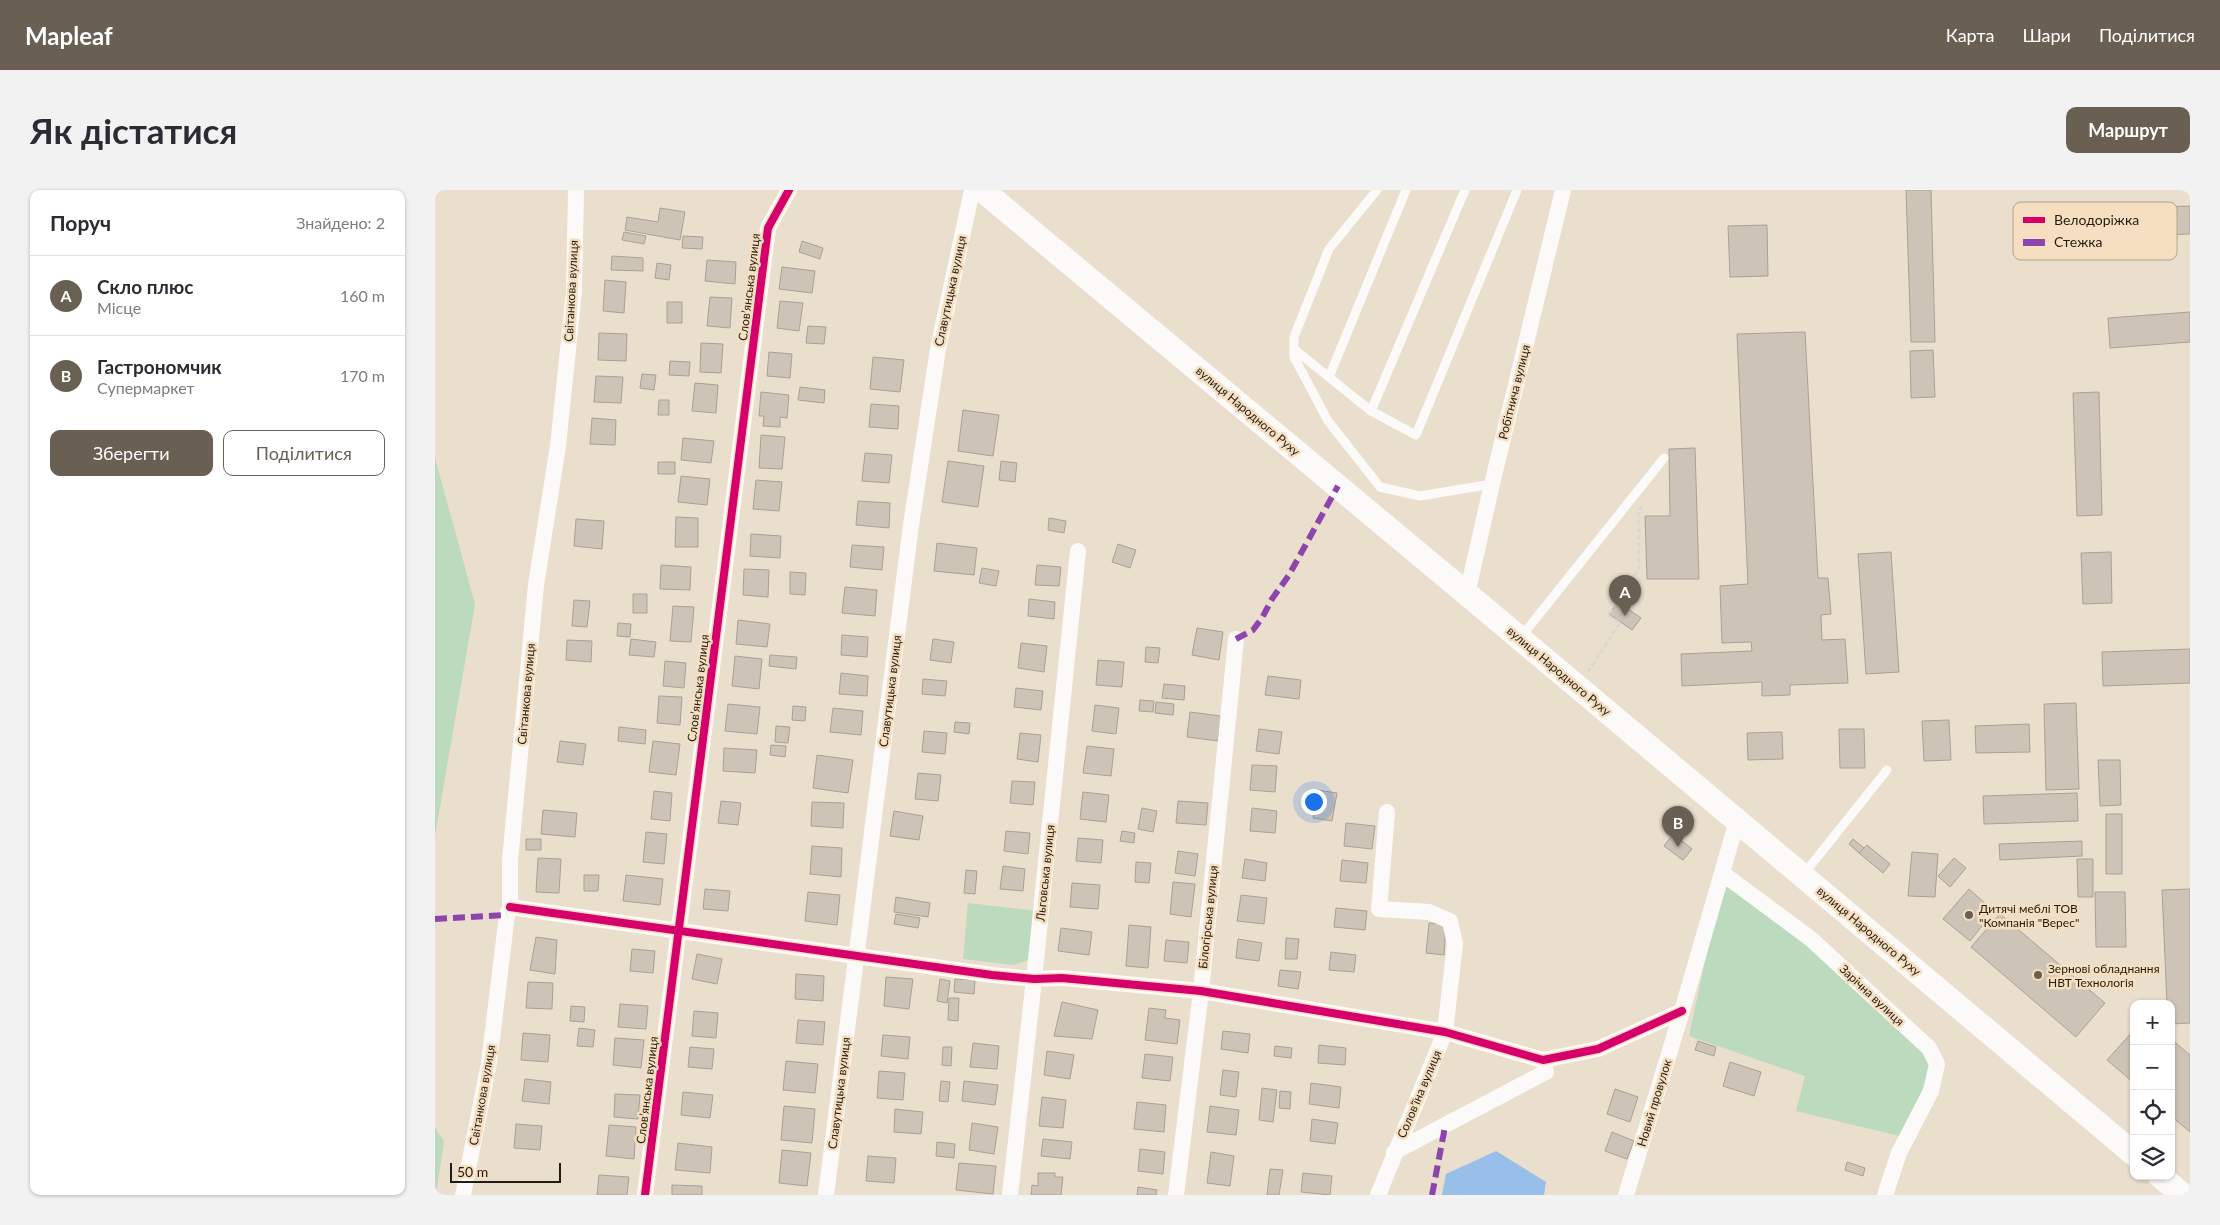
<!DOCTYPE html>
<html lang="uk">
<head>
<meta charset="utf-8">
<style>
  :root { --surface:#fff; --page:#f2f2f3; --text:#2b2b33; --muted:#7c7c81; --line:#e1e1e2; --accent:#696053 }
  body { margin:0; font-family:Lato,sans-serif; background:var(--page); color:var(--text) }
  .controls { position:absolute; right:15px; bottom:15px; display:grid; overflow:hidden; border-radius:10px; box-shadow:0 1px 4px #0004 }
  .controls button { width:45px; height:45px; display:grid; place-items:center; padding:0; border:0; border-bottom:1px solid var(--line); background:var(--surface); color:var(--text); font:25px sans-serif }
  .scale { position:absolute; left:15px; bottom:12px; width:111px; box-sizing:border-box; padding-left:5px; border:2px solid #241c11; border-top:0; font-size:14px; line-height:18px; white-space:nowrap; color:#241c11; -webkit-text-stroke:4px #f6dfc1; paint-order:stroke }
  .you { position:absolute; left:878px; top:611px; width:18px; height:18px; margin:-12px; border:4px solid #fff; border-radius:50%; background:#1a73e8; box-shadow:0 0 0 8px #1a73e833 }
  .badge { display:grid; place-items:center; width:32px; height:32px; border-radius:50%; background:var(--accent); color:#fff; font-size:16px; font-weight:700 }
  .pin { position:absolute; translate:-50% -41px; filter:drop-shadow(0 1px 2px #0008) }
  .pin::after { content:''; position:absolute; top:26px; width:18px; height:15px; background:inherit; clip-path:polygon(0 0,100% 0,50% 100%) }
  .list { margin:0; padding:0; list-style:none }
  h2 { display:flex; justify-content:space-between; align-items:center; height:65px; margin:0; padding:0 20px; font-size:21px }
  h2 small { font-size:16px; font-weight:400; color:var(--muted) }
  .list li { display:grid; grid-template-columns:32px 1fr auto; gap:15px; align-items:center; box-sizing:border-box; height:80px; padding:0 20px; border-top:1px solid var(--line) }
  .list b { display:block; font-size:19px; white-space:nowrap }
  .list p { margin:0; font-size:16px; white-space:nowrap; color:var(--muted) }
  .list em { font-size:16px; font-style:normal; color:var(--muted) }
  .actions { display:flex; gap:10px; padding:15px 20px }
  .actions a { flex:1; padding:11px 0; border:1px solid var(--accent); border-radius:10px; text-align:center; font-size:18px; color:var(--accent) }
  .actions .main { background:var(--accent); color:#fff }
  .icon { flex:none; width:28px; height:28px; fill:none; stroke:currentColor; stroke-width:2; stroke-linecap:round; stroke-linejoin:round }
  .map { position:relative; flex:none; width:1755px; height:1005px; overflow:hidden; border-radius:10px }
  header { display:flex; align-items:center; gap:30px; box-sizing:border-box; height:70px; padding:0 25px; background:var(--accent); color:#fff }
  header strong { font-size:24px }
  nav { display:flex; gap:28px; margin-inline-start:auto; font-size:18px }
  .intro { display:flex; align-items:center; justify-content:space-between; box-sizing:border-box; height:120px; padding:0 30px }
  h1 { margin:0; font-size:35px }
  .button { padding:12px 22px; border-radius:10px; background:var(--accent); color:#fff; font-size:18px; font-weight:700 }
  main { display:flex; gap:30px; padding:0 30px }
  aside { flex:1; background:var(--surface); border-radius:10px; box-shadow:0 1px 4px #0004 }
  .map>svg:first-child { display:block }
</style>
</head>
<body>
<header>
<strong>Mapleaf</strong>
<nav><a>Карта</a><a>Шари</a><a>Поділитися</a></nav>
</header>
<div class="intro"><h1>Як дістатися</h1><a class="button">Маршрут</a></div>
<main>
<aside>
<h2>Поруч<small>Знайдено: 2</small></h2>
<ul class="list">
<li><span class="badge">A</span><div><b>Скло плюс</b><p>Місце</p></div><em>160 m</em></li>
<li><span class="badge">B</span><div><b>Гастрономчик</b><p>Супермаркет</p></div><em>170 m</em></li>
</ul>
<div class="actions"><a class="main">Зберегти</a><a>Поділитися</a></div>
</aside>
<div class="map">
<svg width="1755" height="1005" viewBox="0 0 1755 1005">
  <rect width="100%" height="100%" fill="#eadecd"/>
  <path fill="#bcdabe" d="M0 268 40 414 0 646Z
    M1292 693 1389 769 1486 858 1495 876 1485 908 1464 946 1361 921 1370 886 1254 846 1280 725Z
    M533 713 602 721 593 770 579 775 528 769Z
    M0 938 9 951 1 1005H0Z"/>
  <path fill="#98bfea" d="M1061 961 1111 992 1109 1005H1007L1011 984Z"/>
  <path fill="#cdc4b7" stroke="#aaa194" d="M1471 0H1496L1500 152H1476Z
    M1755 16V44L1721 45 1720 17Z
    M225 18 250 22 245 50 190 40 192 27 223 32Z
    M1332 35 1333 86 1295 87 1293 36Z
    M189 42 211 46 209 54 187 50Z
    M248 46 268 47 267 59 247 58Z
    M367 51 388 58 385 69 364 62Z
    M177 66 208 68V81L176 80Z
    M272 70 301 72 300 94 270 91Z
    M222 73 236 75 234 90 220 88Z
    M347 77 380 81 377 103 344 99Z
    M170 90 191 92 189 123 168 121Z
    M275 107 297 108 295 138 272 136Z
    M345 111 368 113 364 141 342 138Z
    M232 112H247V133H232Z
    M1755 122V152L1675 158 1673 128Z
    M373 136 391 137 389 154 371 153Z
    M1370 142 1383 388H1393L1396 424 1386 425 1387 450 1410 449 1413 493 1355 495V505L1327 506V492L1247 496 1246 464 1317 461 1316 452 1287 453 1285 396 1313 394 1302 144Z
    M164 143 192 144 191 171 163 170Z
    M266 153 288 154 286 183 265 182Z
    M1498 160 1500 207 1476 208 1475 161Z
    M334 162 357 164 355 188 332 186Z
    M438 167 469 170 465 202 435 199Z
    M235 171 255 172 254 186 234 185Z
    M207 184 221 185 219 200 205 198Z
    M161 186 188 187 186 213 159 212Z
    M260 193 283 195 281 223 257 221Z
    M365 197 390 200 389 213 363 210Z
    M326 202 354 205 352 228 345 227V237L328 236 329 226H324Z
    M1664 202 1667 325 1642 326 1638 203Z
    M224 210H234V225H223Z
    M436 214 464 216 463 239 434 237Z
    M528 220 564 225 558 266 523 261Z
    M157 228 181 230 180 255 155 254Z
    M326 245 350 247 347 279 324 278Z
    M248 248 279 251 276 273 246 270Z
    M1260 258 1264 389H1212L1210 326H1235L1234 259Z
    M430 263 457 265 454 293 427 291Z
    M513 271 549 276 543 317 507 312Z
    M566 271 582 273 580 292 564 290Z
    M223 272H240V284H223Z
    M246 286 275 289 272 315 243 312Z
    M321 290 347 292 344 321 318 319Z
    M423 311 455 313 454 338 421 335Z
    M241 327 263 328V357H240Z
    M614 328 631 331 629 343 613 340Z
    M141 329 169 331 167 359 139 356Z
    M316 344 346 346 345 368 315 366Z
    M502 353 542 358 539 385 499 381Z
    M683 354 701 360 695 378 677 372Z
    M417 355 449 357 447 380 415 377Z
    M1456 362 1464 482 1431 484 1423 364Z
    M1676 362 1677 413 1648 414 1646 363Z
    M226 375 256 377 255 400 225 399Z
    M602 375 626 377 624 396 600 395Z
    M547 378 564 381 561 396 544 393Z
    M309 379 334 380 333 407 308 405Z
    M355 382 371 383 370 405 355 404Z
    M410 397 442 400 440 426 407 423Z
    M198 404H212V423H198Z
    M594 409 620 412 619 429 593 426Z
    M139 410 155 411 152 437 137 436Z
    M1183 412 1206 428 1197 440 1174 424Z
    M238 416 259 417 256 452 235 451Z
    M303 430 335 434 332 457 301 454Z
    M183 433 196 434 195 447 182 446Z
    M762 438 788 442 784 470 757 465Z
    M407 445 433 447 432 467 406 465Z
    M196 449 221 452 219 467 194 465Z
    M498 449 519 452 516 473 495 470Z
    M132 450 157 451 156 472 131 470Z
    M586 453 612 456 609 482 583 478Z
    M711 457 725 458 723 473 710 472Z
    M1755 459V493L1668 496 1667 462Z
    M335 465 362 467 361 479 334 476Z
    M300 466 327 469 324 499 297 496Z
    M663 470 689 472 687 497 661 495Z
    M230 471 251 473 249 498 228 496Z
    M406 483 433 486 432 506 404 504Z
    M833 486 866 490 864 509 830 505Z
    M488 489 512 491 510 506 487 504Z
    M729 494 750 496 749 510 727 508Z
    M581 498 608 501 606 520 579 517Z
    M224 506 247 507 245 535 222 533Z
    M705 510 719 511 718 522 704 521Z
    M721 512 739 514 738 525 720 523Z
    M1641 513 1644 599 1611 600 1609 514Z
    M293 514 325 517 322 544 290 541Z
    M660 515 684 518 681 544 657 541Z
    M358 516 371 517 370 531 357 530Z
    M398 518 428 521 426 545 395 542Z
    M755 522 786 526 783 551 752 547Z
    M1514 530 1516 570 1489 571 1487 531Z
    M520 532 535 533 534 544 519 542Z
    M1594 534 1595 562 1541 563 1540 536Z
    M341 536 355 537 353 553 340 552Z
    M184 537 211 540 210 554 183 551Z
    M824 539 847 542 844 564 821 561Z
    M1404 539H1429L1430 578H1405Z
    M489 541 512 543 510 564 487 562Z
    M1347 542 1348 569 1313 570 1312 543Z
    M585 543 606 545 603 572 582 569Z
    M125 551 151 554 148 575 122 572Z
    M218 551 245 554 241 585 214 582Z
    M336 555 351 556 350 567 335 565Z
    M652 556 679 559 676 586 648 583Z
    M289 558 322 560 320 583 288 581Z
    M382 565 418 570 413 603 378 598Z
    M1663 570H1685L1686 615 1665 616Z
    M817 575 842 576 840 602 815 600Z
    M483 583 506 585 503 611 480 609Z
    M577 591 600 592 598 615 575 613Z
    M882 600 902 603 897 631 878 628Z
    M219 601 237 603 235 631 216 629Z
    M648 602 674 605 671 632 645 629Z
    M1642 603 1643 631 1549 634 1548 606Z
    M286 611 306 613 303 635 283 633Z
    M743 611 773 613 771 635 741 633Z
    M377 612 409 613 408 638 376 636Z
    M707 618 722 621 718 642 703 639Z
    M817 618 842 621 840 643 815 641Z
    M108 620 142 623 140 647 106 644Z
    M459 621 488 626 484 650 455 646Z
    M1671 624H1687V684H1671Z
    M911 633 940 636 937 659 909 656Z
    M571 641 595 643 593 664 569 661Z
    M687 641 700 643 699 653 685 651Z
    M211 642 232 644 229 674 208 672Z
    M1238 644 1257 659 1248 670 1229 656Z
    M643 648 668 650 666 673 641 671Z
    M91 649H106V660H91Z
    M1418 649 1429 658 1424 663 1414 654Z
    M1647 651V666L1565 670 1564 654Z
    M1432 655 1455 674 1448 683 1424 663Z
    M377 656 407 658 406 687 375 684Z
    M743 661 763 664 760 686 740 683Z
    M1477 662 1503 664 1500 707 1473 706Z
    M103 668 126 669 124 703 101 702Z
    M1519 668 1531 678 1515 697 1503 686Z
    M810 669 832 673 830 691 807 688Z
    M1642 669H1658V707H1643Z
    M907 670 933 673 931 693 905 691Z
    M701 672 716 673 714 693 700 692Z
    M568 676 590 679 588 701 565 699Z
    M531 680 542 681 540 704 529 703Z
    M149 685H164L163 701H149Z
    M191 685 228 689 225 715 188 711Z
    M738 692 760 694 756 727 735 724Z
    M637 693 665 695 663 719 635 717Z
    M270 699 295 701 293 721 268 719Z
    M1534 699 1559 721 1535 751 1508 729Z
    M1755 699V833L1736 834V814H1732L1727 700Z
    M373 702 405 705 402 735 370 731Z
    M1660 702H1690L1691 757H1661Z
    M806 705 832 708 829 734 802 731Z
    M461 707 495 713 493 727 459 722Z
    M901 718 932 721 930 740 899 737Z
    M461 724 485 728 483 738 459 734Z
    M1565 724 1670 813 1641 847 1536 757Z
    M994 733 1011 734 1009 765 991 763Z
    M694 735 716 737 713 778 691 776Z
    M626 738 657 742 654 765 623 761Z
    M101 747 122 750 120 784 95 780Z
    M851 748 864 749 862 769H850Z
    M803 749 827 753 824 771 801 768Z
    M731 750 754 752 752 773 729 771Z
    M197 759 220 761 218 783 195 781Z
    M896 762 921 765 919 782 894 780Z
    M262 764 287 769 282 794 257 789Z
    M845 780 866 782 863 799 843 796Z
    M361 784 389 786 388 811 360 809Z
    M451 787 478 789 474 819 449 816Z
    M505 789 515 791 512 813 502 811Z
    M520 789 540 790 539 804 519 802Z
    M93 792 118 793 117 819 91 818Z
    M514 808H524L523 831 513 830Z
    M627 812 663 820 657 849 619 846Z
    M185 814 213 816 211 839 183 837Z
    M136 816 150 817 149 832 135 831Z
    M714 818 731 820 730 828 745 830 742 854 710 850Z
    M259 821 283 823 281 848 257 846Z
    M363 830 390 832 388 855 361 853Z
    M144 838 160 840 158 857 142 856Z
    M1699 840V893L1672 870Z
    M788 841 815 844 813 863 786 859Z
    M88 843 115 845 113 872 86 870Z
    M448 845 475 847 473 869 446 866Z
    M180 848 209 850 206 878 178 875Z
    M1736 849 1755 865V942L1736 926Z
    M1263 851 1281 857 1279 866 1260 860Z
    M538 853 564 856 562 879 535 877Z
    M884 855 911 858 910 875 883 873Z
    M840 856 857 858 856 868 839 866Z
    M255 857 279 859 277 879 253 877Z
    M508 857H517L516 876 507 875Z
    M612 861 639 865 635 889 609 885Z
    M710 864 738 867 735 891 707 888Z
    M351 871 383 874 380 903 348 900Z
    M1295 872 1326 882 1319 906 1288 896Z
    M788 880 804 882 801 907 785 905Z
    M444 881 470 883 468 910 442 908Z
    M90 889 116 892 114 914 87 911Z
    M506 891 515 892 513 912 504 911Z
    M529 891 563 895 560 915 527 911Z
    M876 893 906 897 904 918 874 914Z
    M827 898 842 900 838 932 824 930Z
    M1180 899 1203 907 1195 932 1172 924Z
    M845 901 856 902 855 919 844 918Z
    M248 902 278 905 275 928 246 925Z
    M180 904 205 905 203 929 179 927Z
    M607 907 631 910 628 938 604 936Z
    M702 912 731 915 729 942 699 939Z
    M349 916 380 919 377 953 346 950Z
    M775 916 804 920 801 945 772 942Z
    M460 919 488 922 486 944 459 942Z
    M877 929 903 933 900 954 875 951Z
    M537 933 563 937 559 964 534 960Z
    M81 934 107 936 105 960 79 958Z
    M174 935 201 937 199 969 171 966Z
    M1177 942 1199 951 1192 969 1170 961Z
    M608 949 637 952 635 969 606 966Z
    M502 952 520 954 519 968 501 966Z
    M243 953 277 957 275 983 240 980Z
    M705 959 730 962 728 984 703 981Z
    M347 960 376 963 372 996 344 993Z
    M776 962 799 966 795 996 772 993Z
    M433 966 461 968 459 993 431 991Z
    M1412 972 1430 978 1428 986 1410 980Z
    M524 973 561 976 558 1004 521 1000Z
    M835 979 848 980 844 1005H832Z
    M603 983H620V987H628L626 1005H596L597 995 603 996Z
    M868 983 897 986 895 1005 866 1002Z
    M164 985 194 987 192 1005H162Z
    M237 995 267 996V1005H237Z
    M703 997 722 1000 721 1005H702Z"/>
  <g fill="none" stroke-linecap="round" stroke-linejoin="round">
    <path stroke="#dbd6d1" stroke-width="2.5" stroke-dasharray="5 2.5" stroke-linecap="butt" d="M1153 482 1185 433 1173 425 1204 378V321L1207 316"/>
    <path stroke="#fcfaf8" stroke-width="9" d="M942 0 894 59 859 147V167L893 231 945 297 985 306 1057 294
      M859 159 936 221 981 245 1082 0
      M894 187 971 0
      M936 221 1030 0
      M1086 447 1229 268
      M1368 685 1452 580"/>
    <path stroke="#fcfaf8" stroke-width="16" d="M1032 404 1057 294 1128 0
      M1287 683 1376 749 1494 858 1502 874 1496 901 1464 963 1450 1005
      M75 717 557 785 599 789 627 788 766 801 1010 842 1108 870 1163 859 1247 821
      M959 962 1111 882 1108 870
      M28 1005 54 873 72 725 75 717V670L101 395 123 256 139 101 141 0
      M210 1005 333 38 354 0
      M391 1005 476 335 503 159 537 0
      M575 1005 599 789 643 361
      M741 1005 766 801 801 449
      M943 1005 1010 842 1020 754 1015 731 994 722 944 719 952 622
      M1191 1005 1247 821 1302 631"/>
    <path stroke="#fcfaf8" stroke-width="24" d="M547 0 1032 404 1699 964
      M1725 986 1748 1005"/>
    <path stroke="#8e44ad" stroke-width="6" stroke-dasharray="12 6" stroke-linecap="butt" d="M801 449 818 440 827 428 837 409 854 385 903 296
      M0 729 72 725
      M997 1005 1010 937"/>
    <defs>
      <path id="cycleway" d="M75 717 557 785 599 789 627 788 766 801 1010 842 1108 870 1163 859 1247 821
        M210 1005 333 38 354 0"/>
    </defs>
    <use href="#cycleway" stroke="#f6dfc1" stroke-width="11"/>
    <use href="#cycleway" stroke="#d6006c" stroke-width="8"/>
  </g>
  <g fill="#696053" stroke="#f6dfc1" stroke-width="2">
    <circle cx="1534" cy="725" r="5"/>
    <circle cx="1603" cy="785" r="5"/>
  </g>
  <g text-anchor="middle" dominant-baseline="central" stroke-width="5" stroke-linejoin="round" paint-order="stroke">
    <g font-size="12" fill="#241c11" stroke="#f6dfc1">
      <text transform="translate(314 97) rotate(-83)">Словʼянська вулиця</text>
      <text transform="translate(136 101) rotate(-87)">Світанкова вулиця</text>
      <text transform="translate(515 101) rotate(-78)">Славутицька вулиця</text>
      <text transform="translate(1079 202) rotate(-76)">Робітнича вулиця</text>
      <text transform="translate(813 221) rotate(40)">вулиця Народного Руху</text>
      <text transform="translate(1124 481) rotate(40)">вулиця Народного Руху</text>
      <text transform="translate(263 498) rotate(-83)">Словʼянська вулиця</text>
      <text transform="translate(455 501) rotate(-83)">Славутицька вулиця</text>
      <text transform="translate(91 504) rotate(-85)">Світанкова вулиця</text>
      <text transform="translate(610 683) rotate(-84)">Льговська вулиця</text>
      <text transform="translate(773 727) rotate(-84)">Білогірська вулиця</text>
      <text transform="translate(1434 741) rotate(40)">вулиця Народного Руху</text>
      <text transform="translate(1437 805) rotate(43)">Зарічна вулиця</text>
      <text transform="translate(212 900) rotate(-83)">Словʼянська вулиця</text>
      <text transform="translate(404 903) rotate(-83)">Славутицька вулиця</text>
      <text transform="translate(984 904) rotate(-67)">Соловʼїна вулиця</text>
      <text transform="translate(47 905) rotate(-80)">Світанкова вулиця</text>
      <text transform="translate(1219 913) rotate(-73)">Новий провулок</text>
    </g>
    <g font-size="12" fill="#241c11" stroke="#f6dfc1" text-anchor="start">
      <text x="1544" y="718">Дитячі меблі ТОВ<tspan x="1544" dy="14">"Компанія "Верес"</tspan></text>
      <text x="1613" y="778">Зернові обладнання<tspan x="1613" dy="14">НВТ Технологія</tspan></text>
    </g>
  </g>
  <rect x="1578" y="12" width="164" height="58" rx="8" fill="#f6dfc1" stroke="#b7a48c" stroke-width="1"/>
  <rect x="1588" y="27" width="22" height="6" fill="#d6006c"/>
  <rect x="1588" y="49" width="22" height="7" fill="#8e44ad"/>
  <g font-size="14" fill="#241c11">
    <text x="1619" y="35">Велодоріжка</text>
    <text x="1619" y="57">Стежка</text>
  </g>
</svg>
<div class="controls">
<button>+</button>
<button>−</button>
<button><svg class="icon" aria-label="locate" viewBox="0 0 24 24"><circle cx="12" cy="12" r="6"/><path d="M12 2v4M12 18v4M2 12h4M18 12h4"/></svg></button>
<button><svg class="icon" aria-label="layers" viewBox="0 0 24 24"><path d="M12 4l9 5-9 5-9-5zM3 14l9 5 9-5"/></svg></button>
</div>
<div class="scale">50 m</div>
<div class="you"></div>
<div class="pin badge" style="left:1190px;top:426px">A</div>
<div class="pin badge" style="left:1243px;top:657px">B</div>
</div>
</main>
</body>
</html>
